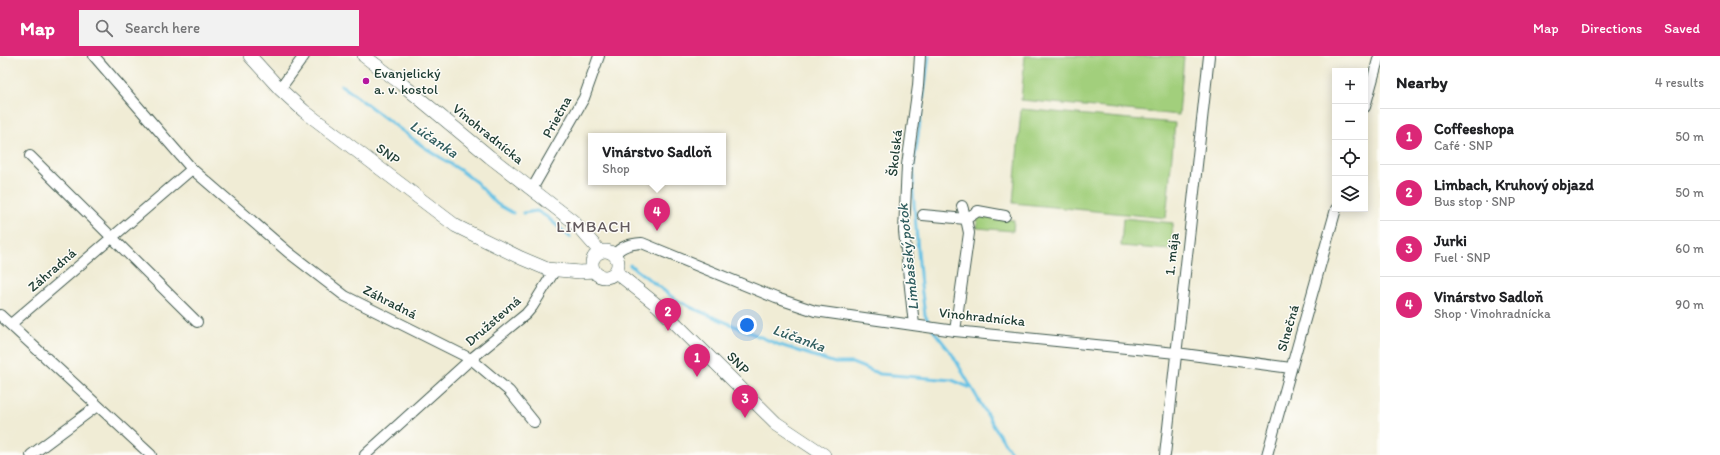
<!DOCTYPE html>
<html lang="en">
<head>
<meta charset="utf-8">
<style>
  :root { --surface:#fff; --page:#f2f2f2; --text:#202124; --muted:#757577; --line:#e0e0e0; --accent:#db2777 }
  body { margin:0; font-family:Itim,sans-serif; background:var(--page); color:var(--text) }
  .controls { position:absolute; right:12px; top:12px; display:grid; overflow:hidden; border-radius:0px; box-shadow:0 2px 10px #0003 }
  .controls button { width:36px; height:36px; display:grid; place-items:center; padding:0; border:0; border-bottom:1px solid var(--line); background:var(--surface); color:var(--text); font:20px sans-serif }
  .you { position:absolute; left:747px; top:269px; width:14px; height:14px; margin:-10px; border:3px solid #fff; border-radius:50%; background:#1a73e8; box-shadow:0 0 0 6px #1a73e833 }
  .badge { display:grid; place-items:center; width:26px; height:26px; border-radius:50%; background:var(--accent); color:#fff; font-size:13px; font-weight:700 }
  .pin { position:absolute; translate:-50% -33px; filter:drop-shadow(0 1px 2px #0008) }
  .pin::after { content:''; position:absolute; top:21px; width:14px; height:12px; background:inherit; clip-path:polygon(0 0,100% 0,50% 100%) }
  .popup { position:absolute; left:588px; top:77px; width:138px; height:52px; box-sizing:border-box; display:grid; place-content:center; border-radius:0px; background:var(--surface); filter:drop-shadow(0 1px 3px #0005); font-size:13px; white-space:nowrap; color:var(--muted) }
  .popup b { font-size:15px; color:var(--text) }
  .popup::after { content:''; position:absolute; left:50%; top:100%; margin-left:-8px; border:8px solid transparent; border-top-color:var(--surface) }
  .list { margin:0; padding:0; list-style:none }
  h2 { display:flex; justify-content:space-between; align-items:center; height:52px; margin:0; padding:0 16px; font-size:17px }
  h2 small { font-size:13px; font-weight:400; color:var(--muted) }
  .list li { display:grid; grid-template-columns:26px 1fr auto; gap:12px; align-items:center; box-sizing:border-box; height:56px; padding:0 16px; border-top:1px solid var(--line) }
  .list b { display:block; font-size:15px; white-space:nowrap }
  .list p { margin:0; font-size:13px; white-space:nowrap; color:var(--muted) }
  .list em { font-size:13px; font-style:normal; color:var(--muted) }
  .icon { flex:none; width:22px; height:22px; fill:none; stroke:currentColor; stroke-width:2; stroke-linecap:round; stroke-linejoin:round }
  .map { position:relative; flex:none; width:1380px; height:399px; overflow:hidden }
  header { display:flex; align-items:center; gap:24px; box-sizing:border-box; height:56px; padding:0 20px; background:var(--accent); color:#fff }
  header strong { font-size:19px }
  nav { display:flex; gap:22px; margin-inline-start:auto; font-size:14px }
  .search { width:280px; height:36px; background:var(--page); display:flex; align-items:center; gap:10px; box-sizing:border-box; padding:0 14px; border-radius:0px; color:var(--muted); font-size:15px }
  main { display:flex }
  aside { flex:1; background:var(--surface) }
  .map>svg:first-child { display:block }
</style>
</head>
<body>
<header>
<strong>Map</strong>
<div class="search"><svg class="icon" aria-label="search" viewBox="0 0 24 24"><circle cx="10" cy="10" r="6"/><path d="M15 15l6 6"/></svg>Search here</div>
<nav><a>Map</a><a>Directions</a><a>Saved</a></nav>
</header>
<main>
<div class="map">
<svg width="1380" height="399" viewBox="0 0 1380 399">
  <rect width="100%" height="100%" fill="#fdfcf7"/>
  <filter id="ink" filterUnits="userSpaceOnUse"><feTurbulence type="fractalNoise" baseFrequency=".025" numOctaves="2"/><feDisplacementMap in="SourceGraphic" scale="8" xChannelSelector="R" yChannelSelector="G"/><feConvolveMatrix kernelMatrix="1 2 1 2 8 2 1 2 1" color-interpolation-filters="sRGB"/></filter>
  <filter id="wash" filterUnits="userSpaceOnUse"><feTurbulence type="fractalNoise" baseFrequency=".012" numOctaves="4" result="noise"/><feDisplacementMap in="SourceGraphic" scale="16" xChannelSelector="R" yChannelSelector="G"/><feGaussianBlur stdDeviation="0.9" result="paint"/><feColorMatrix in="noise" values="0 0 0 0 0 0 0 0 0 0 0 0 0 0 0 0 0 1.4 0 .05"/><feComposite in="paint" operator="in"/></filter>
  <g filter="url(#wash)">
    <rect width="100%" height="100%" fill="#f0ecd5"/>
    <path fill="#a2cf7c" stroke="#608658" d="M1025 0H1184L1179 59 1021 44Z
      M1021 53 1175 67 1166 162 1013 147Z
      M981 160 1014 164 1013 175 977 172V164Z
      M1123 162 1173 167 1171 194 1121 190Z"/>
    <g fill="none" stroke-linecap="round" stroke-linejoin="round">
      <path stroke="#67c2e5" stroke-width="3" d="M929 0 914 109 913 136 921 230 925 259 930 269
        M341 29 424 91 460 114 476 126 497 148 513 157
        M523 157 537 155 547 161 570 181
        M630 209 675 243 692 252 777 288 835 307H852L880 318 952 324 971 332
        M933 274 952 298 996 374 1013 399"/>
    </g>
  </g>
  <g filter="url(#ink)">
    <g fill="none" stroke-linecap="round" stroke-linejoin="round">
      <defs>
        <path id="minor" d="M94 0 192 113 288 196 345 240 471 303 365 399
          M280 33 304 0
          M1365 51 1379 0
          M30 100 197 266
          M532 133 584 42 599 0
          M962 150 966 163 978 155 1005 160
          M923 159 966 163 969 177 955 275
          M615 199C621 189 632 188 642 187L776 242 815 255 955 275 1176 297 1291 312
          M0 259 151 399
          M11 268 192 113
          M914 269 904 175 907 109 918 30 920 0
          M534 366 509 335 471 303 526 258 532 251 555 214
          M31 399 97 350
          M1165 399 1209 0
          M1267 399 1336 153"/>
        <path id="tertiary" d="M250 0 280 33 304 55 456 170 521 202 547 213 580 216 594 215
          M364 0 403 29 490 101 574 166 596 191 599 196
          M592 208a13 13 0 1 1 26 0a13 13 0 1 1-26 0Z
          M616 216 657 249 776 367 824 399"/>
      </defs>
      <use href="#minor" stroke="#3e574c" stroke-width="12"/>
      <use href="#tertiary" stroke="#3e574c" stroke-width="14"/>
      <use href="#minor" stroke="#fff" stroke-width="10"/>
      <use href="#tertiary" stroke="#fff" stroke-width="13"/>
    </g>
  </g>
  <circle fill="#b5179e" stroke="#fdfcf7" stroke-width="1.5" cx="366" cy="25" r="4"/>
  <g text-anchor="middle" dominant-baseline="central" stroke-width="3" stroke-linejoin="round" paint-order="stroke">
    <g font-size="14" fill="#1f3d34" stroke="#fdfcf7" text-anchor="start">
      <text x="374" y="17">Evanjelický<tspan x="374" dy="16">a. v. kostol</tspan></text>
    </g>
    <g font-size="14" fill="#1f3d34" stroke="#fdfcf7">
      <text transform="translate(557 61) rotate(-61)">Priečna</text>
      <text transform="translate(488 78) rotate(39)">Vinohradnícka</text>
      <text transform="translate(895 97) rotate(-84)">Školská</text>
      <text transform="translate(388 98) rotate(37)">SNP</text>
      <text transform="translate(1172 198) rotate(-84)">1. mája</text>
      <text transform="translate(52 214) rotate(-41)">Záhradná</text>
      <text transform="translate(390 246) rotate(27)">Záhradná</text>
      <text transform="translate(982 261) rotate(6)">Vinohradnícka</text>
      <text transform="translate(493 265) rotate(-41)">Družstevná</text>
      <text transform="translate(1288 272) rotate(-74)">Slnečná</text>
      <text transform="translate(738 307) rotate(46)">SNP</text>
    </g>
    <g font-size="15" font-style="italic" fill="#315e60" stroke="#fdfcf7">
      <text transform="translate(434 83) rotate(34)">Lúčanka</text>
      <text transform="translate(908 201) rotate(-96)">Limbašský potok</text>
      <text transform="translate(799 282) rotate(20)">Lúčanka</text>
    </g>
    <g font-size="16" letter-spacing="1" fill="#635b5f" stroke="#fdfcf7">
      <text x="594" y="170">LIMBACH</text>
    </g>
  </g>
</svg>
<div class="controls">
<button>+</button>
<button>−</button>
<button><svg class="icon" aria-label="locate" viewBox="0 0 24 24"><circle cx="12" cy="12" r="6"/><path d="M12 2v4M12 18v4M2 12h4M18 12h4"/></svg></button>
<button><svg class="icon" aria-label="layers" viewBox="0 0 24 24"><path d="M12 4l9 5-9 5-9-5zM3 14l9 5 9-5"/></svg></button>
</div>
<div class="you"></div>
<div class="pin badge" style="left:697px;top:321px">1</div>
<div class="pin badge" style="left:668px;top:275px">2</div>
<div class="pin badge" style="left:745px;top:362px">3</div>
<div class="pin badge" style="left:657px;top:175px">4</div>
<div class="popup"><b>Vinárstvo Sadloň</b>Shop</div>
</div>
<aside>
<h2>Nearby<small>4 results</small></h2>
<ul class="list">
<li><span class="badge">1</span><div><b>Coffeeshopa</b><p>Café · SNP</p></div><em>50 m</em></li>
<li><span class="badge">2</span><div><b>Limbach, Kruhový objazd</b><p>Bus stop · SNP</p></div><em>50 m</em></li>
<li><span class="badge">3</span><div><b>Jurki</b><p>Fuel · SNP</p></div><em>60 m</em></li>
<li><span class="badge">4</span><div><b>Vinárstvo Sadloň</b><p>Shop · Vinohradnícka</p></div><em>90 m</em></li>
</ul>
</aside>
</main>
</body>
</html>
